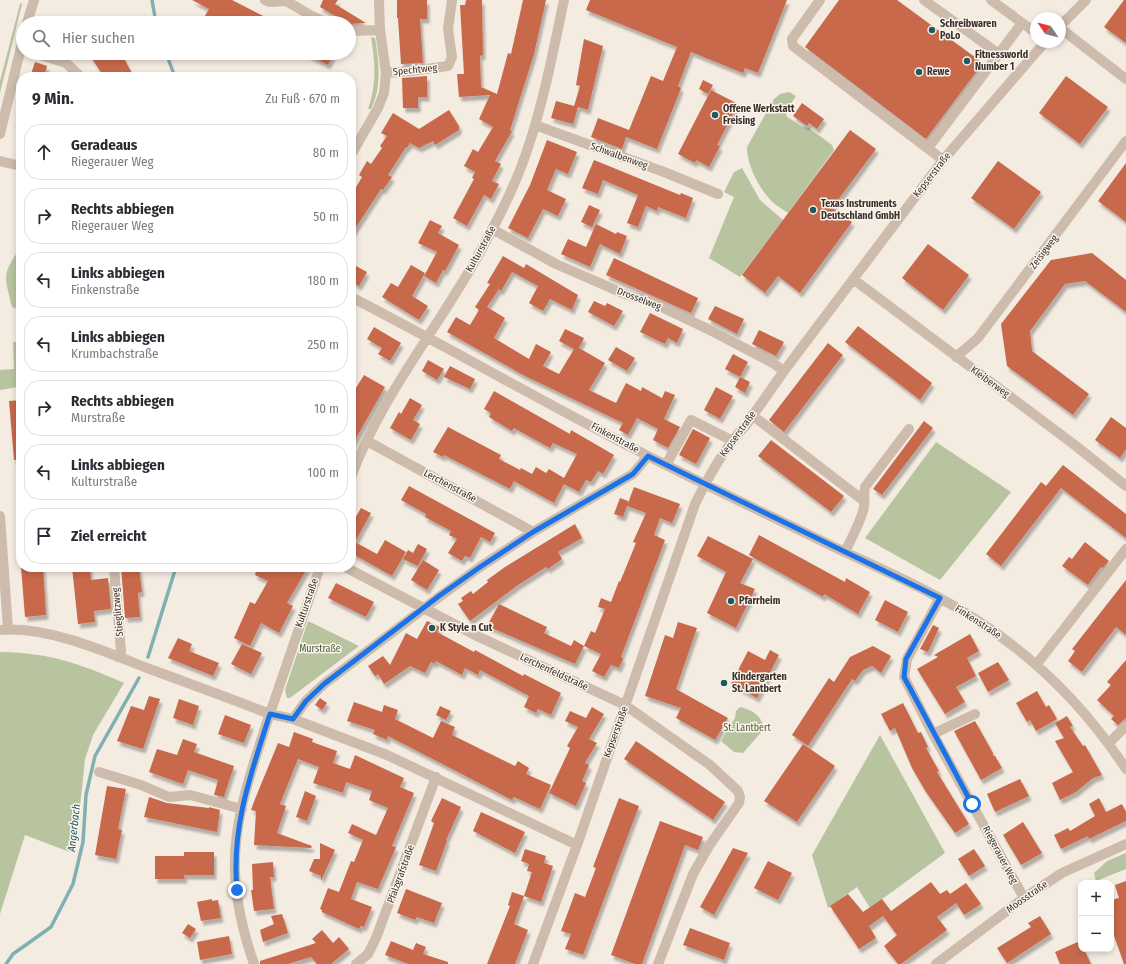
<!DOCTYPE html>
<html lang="de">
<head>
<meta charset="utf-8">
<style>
  :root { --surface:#fff; --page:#f7f7f7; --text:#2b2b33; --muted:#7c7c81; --line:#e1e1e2 }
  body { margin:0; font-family:"Fira Sans Condensed",sans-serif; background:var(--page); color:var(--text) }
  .controls { position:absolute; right:12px; bottom:12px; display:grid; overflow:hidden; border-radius:8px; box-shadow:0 2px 6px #0003 }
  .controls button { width:36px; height:36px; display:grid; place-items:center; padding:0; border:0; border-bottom:1px solid var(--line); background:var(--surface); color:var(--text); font:20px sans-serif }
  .compass { position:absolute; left:1030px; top:12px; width:36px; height:36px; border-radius:50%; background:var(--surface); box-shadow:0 2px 6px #0003; rotate:305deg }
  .stop { position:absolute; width:12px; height:12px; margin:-9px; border:3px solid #1a73e8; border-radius:50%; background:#fff }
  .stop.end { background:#1a73e8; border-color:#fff; box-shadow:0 1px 4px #0008 }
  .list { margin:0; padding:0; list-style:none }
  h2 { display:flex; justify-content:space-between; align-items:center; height:52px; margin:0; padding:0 16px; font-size:17px }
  h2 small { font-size:13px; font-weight:400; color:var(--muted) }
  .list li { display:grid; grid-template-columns:26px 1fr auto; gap:12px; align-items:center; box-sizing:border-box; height:56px; margin:0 8px 8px; padding:0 8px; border:1px solid var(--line); border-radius:16px }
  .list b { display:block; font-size:15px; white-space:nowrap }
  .list p { margin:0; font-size:13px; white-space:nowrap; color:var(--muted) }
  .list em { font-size:13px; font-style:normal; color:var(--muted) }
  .icon { flex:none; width:22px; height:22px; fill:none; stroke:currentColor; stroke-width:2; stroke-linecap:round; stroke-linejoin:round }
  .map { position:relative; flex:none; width:1126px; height:964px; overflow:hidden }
  .search { position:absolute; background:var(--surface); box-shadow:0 2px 6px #0003; left:16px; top:16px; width:340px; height:44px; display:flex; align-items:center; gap:10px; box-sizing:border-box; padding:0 14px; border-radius:22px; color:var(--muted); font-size:15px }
  .panel { position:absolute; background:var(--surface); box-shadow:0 2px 6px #0003; left:16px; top:72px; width:340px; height:500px; border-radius:16px }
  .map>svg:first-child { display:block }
</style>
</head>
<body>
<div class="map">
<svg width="1126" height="964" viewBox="0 0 1126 964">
  <defs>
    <filter id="shadow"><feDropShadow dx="2.5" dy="4.5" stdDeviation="1" flood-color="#0004"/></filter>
  </defs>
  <rect width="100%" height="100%" fill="#f4ebe1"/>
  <path fill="#b8c4a0" d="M22 3V4L0 93V81L20 4Z
    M371 37 375 38C379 62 382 87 371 109H368C377 84 375 62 371 37Z
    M789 92 796 96 790 105 786 116 801 126 809 128 832 145 834 150 788 213C781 208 773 204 768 197 758 186 746 162 747 147L774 99 780 94Z
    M742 168 760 200 783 220 740 277 709 258 734 197 724 192 734 172Z
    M21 247V310L12 307C4 275 2 274 21 247Z
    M13 342H21V376H16L18 387 0 390V370L14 369Z
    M936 442 1011 492 940 580 865 538Z
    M308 621 359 646 290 698H287L285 690Z
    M0 652C51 653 78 663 124 683L93 735 85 759 75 854 25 835 0 914Z
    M740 707C753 710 762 716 764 729L743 753 734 752 721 741 735 718 736 711Z
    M880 735 945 853 870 908 857 887 828 908 812 855Z
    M1126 853V869L1096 881 1094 873 1107 861Z"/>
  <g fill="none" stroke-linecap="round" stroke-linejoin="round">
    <path stroke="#7fb0b2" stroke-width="3.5" d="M152 0 156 23
      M166 53 175 77
      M148 657 176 567
      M6 964 13 954 51 927 73 884 83 842 86 795 95 756 139 678"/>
  </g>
  <path fill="#c8694b" filter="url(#shadow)" d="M192 0H232L277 23H210L203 19 209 9Z
    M323 0H338L335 4 366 23 349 24 320 7Z
    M397 0H427V19H420L423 63 401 64 398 18H397Z
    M466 0H482L483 55 480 56 481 87 497 94 508 53 511 54 523 0H546L534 54 510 130 512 131 495 161 501 164 492 181 499 184 491 199 484 195 467 226 453 218 474 179 472 178 475 172 464 166 473 149 478 152 493 127 479 119 490 95 459 97 457 74H464L460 5H465Z
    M590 0H787L758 73 745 68 743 73 691 52 678 86 681 88 657 149 626 137 622 149 591 137 598 118 629 130 651 76 663 81 677 47 586 10Z
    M839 0H897L983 63 926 139 805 47Z
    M1124 0H1126V43L1104 27Z
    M584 39 603 46 588 110 578 107 573 124 551 118 556 101 574 106 580 86 576 85Z
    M90 53H121L134 77H104L91 57Z
    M304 53H334L328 65Z
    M35 62 47 66 44 77H30Z
    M427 76V97H418V108H403L402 78Z
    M1066 76 1108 107 1080 144 1039 113Z
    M703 80 713 85 708 94 699 89Z
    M711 90 738 104 717 145 720 146 709 167 696 160 695 163 678 154Z
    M802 103 824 119 817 129 809 123 807 126 793 116Z
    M449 110 459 126V130L435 145 433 141 419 148 410 143 407 148 406 147 388 175 392 177 383 190 381 189 351 235V196L362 177 359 175 367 161 371 164 382 148 380 146 387 136 381 133 393 113 419 129Z
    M850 130 876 149 832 208 852 222 800 293 778 276 765 293 742 275Z
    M547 140 577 152 568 174 556 169 547 190 566 199 558 216 543 209 528 238 508 228 530 185Z
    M594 160 680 195 681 193 693 198 686 218 658 207 657 211 646 206 638 227 627 223 638 195 603 180 598 194 582 188Z
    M998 161 1041 192 1014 229 971 198Z
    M1126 163V222L1098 201Z
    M589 205 600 210 592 227 581 222Z
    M430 220 442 226 438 233 459 245 445 271 443 270 436 283 424 276 437 252 418 243Z
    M596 224 616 234 617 232 627 236 620 254 600 244 590 267 561 254 568 239 586 247Z
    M928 244 969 275 943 310 902 278Z
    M1092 253 1126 280V312L1085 281 1065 284 1030 331 1032 351 1089 394 1073 415 1007 366 1001 324 1051 260Z
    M503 256 524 268 526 264 578 295 572 310 550 299 543 311 529 303 538 286 512 272 501 291 499 289 487 307 505 318 494 338 529 359 536 344 551 352 543 366 559 374 574 349 559 341 565 329 584 338 579 348 605 363 589 390 616 403 626 383 641 391 642 387 662 398 665 391 675 395 664 419 680 427 668 448 653 440 658 429 637 418 628 435 619 430 623 423 523 375 447 332 456 317 470 325 479 310 475 307 490 284 487 283Z
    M614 258 698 298 691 313 606 275Z
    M411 265 425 273 412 296 428 306 419 320 382 297 391 283 398 287Z
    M356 266 367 272 359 286 351 281V276Z
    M594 301 605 306 607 303 623 311 614 326 588 312Z
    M715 306 744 319 737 334 708 319Z
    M650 313 683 329 677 343 668 338 665 344 640 332Z
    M858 326 932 383 920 400 845 342Z
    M374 327 401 343 390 361 378 354 382 348 367 339Z
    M759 330 784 342 776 356 752 344Z
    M828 343 843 355 784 432 769 420Z
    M616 347 635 358 627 371 608 360Z
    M733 354 748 362 740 377 725 369Z
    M428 360 444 369 437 380 422 371Z
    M450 366 475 379 470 389 444 377Z
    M364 375 385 387 351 447V396Z
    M740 377 750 382 745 393 735 387Z
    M716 387 733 396 720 419 704 410Z
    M494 391 570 434 571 430 614 455 603 474 598 471 591 482 586 480 579 492 564 484 554 503 514 481 510 489 444 455 443 457 433 452 448 427 501 455 499 459 520 470 521 468 532 474 536 467 546 473 549 469 564 478 577 454 553 443 550 448 514 428 512 431 489 417 491 413 484 409Z
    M410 398 422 405 413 420 420 424 411 440 390 428 399 412 401 414Z
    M21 400V459L14 460 9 401Z
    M1111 417 1126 428V449L1120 458 1095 440Z
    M924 421 933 428 882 495 873 489Z
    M693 429 710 438 696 464 679 455Z
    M771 440 844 496 831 512 758 456Z
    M1063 465 1126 514V538L1061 488 1001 566 986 554 1041 482 1046 486Z
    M409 486 495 533 490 542 481 537 470 558 465 556 462 561 448 553 457 539 449 535 451 531 425 517 426 514 401 500Z
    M634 487 680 504 672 523 660 518 654 535 665 540 621 657 623 659 619 668 611 665 604 677 592 671 601 654 584 646 575 664 487 626 499 604 547 627 544 633 571 646 574 640 584 646 591 631 595 633 605 609 598 607 601 598 611 602 619 581 620 582 636 543 633 542 646 513 627 506 623 517 614 514 620 498 628 501V503Z
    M361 508 371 513 355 542 377 554 385 540 406 552 392 576 351 553V525Z
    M575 524 582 538 558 552 562 559 548 569 546 567 518 585 470 621 458 604 463 601 461 598 471 591 473 594 488 582 487 580 505 567Z
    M759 535 845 582 846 578 870 592 858 614 824 594 823 597 749 555Z
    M708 536 753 559 740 583 755 589 736 628 707 613 726 572 697 556Z
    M1085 542 1109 561 1103 568 1101 567 1088 585 1062 566 1069 557 1072 559Z
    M418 544 427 549 418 566 403 559 408 550 413 553Z
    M423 560 439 570 427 590 411 580Z
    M21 567H43L46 615 25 617Z
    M72 567H90L91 580 108 578 111 609 94 611 95 622 78 624Z
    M121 567H139L142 592 138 593 140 617 125 618Z
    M257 567H308L287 603 293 606 279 633 261 623 250 646 234 638 250 602 255 604 268 581 255 575Z
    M1126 580V635L1116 627 1082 672 1068 661 1075 651 1072 649Z
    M336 583 374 602 366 617 328 598Z
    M885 600 908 612 898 632 875 620Z
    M427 621 440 627 437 632 474 652 475 650 523 676 524 674 561 693 551 715 538 709 536 713 524 707 529 696 480 670 478 675 465 668 462 675 436 661 435 664 431 662 425 673 410 666 384 684 378 674 375 676 368 666 383 656 390 665 406 633 417 639Z
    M678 622 697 628 676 689 728 718 715 740 676 718 681 708 645 696 665 635 673 638Z
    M933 625 939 628 928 652 920 649Z
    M970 634 979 651 967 658 976 676 956 687 965 702 945 714 917 669 938 657 934 655Z
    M178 638 192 644 189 651 219 663 213 676 168 658Z
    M242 644 262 653 251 674 231 664Z
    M873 646 891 656 881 673 872 666 863 670 855 681 852 679 808 746 792 735 829 678 834 682 850 657Z
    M770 650 779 655 757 698 731 684 748 651 765 660Z
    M1126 660V718L1118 725 1111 719 1114 716 1097 700 1111 685 1107 682Z
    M998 662 1009 680 988 692 978 673Z
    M1037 691 1046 707 1049 705 1057 719 1036 731 1030 720 1027 722 1016 703Z
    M149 696 160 699 143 749 117 741 131 706 144 710Z
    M320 698 327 703 322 710 315 705Z
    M179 699 199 706 193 725 173 718Z
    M354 702 382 712 384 705 398 710 395 719 433 738 441 721 455 727 452 735 515 766 518 761 529 768 526 774 551 785 540 809 514 797 512 800 388 736 387 740 373 734 375 730 347 721Z
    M903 703 918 733 921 732 928 747 926 748 939 771 937 772 969 824 955 833 926 792 912 768 895 728 890 731 881 714Z
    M440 706 451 711 446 720 436 715Z
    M592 707 604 714 589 739 597 743 585 763 589 765 582 781 586 783 576 806 549 793 570 748 567 746 578 727 565 721 570 711 586 718Z
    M225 715 251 725 244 743 218 734Z
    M1067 716 1073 726 1070 727 1083 746 1085 745 1102 775 1093 778 1076 792 1060 800 1052 783 1073 772 1055 741 1064 738 1055 723Z
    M975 721 993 753V756H995L1002 768 981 780 954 731Z
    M294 732 313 739 312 742 337 751 333 763 350 769 355 755 404 778 400 787 414 793 392 846 396 847 378 889 357 882 351 899 372 907 364 927 361 926 359 929 322 912V910L320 909 328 888 339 892 351 861 354 862 363 840 348 833 352 824 376 835 388 808 369 800 372 791 346 782 343 793 313 783 319 767 298 759 280 804 286 806 277 833 312 846 311 848 254 845 256 811 251 810 255 799 278 743 289 747Z
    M183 739 197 744 194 752 234 766 224 797 214 795 218 780 188 770 183 784 149 772 157 749 177 755Z
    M636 741 725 802 713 820 624 759Z
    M803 744 835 766 797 822 764 801Z
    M1020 779 1029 796 995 812 987 794Z
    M107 786 126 789 118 829 122 830 116 859 95 855Z
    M305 791 316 796 307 821 296 817Z
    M149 797 167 803 209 808V807L220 810 217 832 144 817Z
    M442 798 461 807 446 840 447 841 436 871 419 865 434 823 431 821Z
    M619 798 639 806 583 955 565 949 571 934 561 931 575 893 585 897 596 868 593 867Z
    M1099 798 1106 812 1122 804 1126 812V821L1089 839 1088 836 1061 849 1054 835 1068 828 1070 831 1095 816 1089 804Z
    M481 812 525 832 515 853 473 831Z
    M660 821 703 837 698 850 685 845 642 964H635L611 955Z
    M1023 822 1042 853 1021 865 1003 835Z
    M320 843 335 850 321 881V876L309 871 314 859H320Z
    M733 848 748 853 714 915 700 907Z
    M525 849 546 856 544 863 553 866 541 902 524 896 532 872 527 871 529 864 521 861Z
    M974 849 985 866 969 876 958 859Z
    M184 852H214V875H184L185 879H155V856H184Z
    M768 861 792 873 778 900 754 888Z
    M273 862 274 877H270L274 909 254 911 251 890H253L252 864Z
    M1126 881V964H1124L1111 927V900L1119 898 1115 885Z
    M931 882 940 894 947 890 950 894 966 883 981 904 964 915 956 903 937 917 947 930 901 964H898L884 946 897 935 883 916 869 926 876 938 859 949 830 906 848 894 863 912 882 899 891 911Z
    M406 889 442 903 434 923 417 917 415 920 397 913Z
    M512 892 524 896 514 924 528 930 515 964H487L510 906 508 905Z
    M212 899V901L218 900 221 918 201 921 197 902Z
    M282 914 288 933 263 942 260 930 274 924 271 916Z
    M1040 916 1051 934 1007 963 997 948 1031 927 1028 923Z
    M188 924 196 929 190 938 182 933Z
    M690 928 730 943 724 960 683 945Z
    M322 930 333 943 339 937 349 949 331 964H317L311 957 288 964H260V961L316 943 312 939Z
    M229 936 232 954 200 960 197 942Z
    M391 941 413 950 416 943 426 947 423 954 448 962V964H408L385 955Z
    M1080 941 1081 949H1084L1091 964H1060L1055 952Z"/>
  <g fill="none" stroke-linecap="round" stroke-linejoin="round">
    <path stroke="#cdbbac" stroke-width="10" d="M265 0 270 2 286 1 312 16 329 23
      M820 0 792 39 793 46 943 160
      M924 0 999 54
      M991 0 1036 33
      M27 23 34 0
      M1060 26 1086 0
      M1060 28 1126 79
      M349 31 380 30
      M34 53 66 63 81 77
      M386 73 412 71 448 66 452 57 448 29 452 0
      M535 125 664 172 718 194
      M0 134 23 39
      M928 148 1022 23
      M351 155 378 108 384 93 386 73 380 30 379 0
      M0 161 21 166
      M492 229 556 264 627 295 649 301 712 331 771 362 784 371
      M853 279 1076 446 1126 486
      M351 297C456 351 558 411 664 464 720 492 777 519 834 547 883 570 935 592 981 623 1038 660 1088 711 1126 769
      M956 357 978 338 1126 141
      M752 415 864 501
      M367 441 533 532
      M666 465 691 420 731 440
      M351 477C381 396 439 327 480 252 495 225 509 198 520 170 541 116 552 57 564 0
      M0 516 8 629
      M845 552C851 539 859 525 863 511 866 503 863 496 865 487L909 429
      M114 567 121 651 118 657
      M345 567 477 636 625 705 710 765 738 791 740 797 739 803 709 846 693 874 658 964
      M940 598 907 659 904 677 933 734 1024 898
      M0 630C47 626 104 651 147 668 188 683 229 698 270 714L293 719 387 755 577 845
      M1036 665 1126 549
      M293 719 306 701 324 684 439 597 480 567 533 532 633 474 648 456
      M933 734 975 714
      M1109 743 1126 726
      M99 772 141 785 169 797 190 795 242 809
      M254 964C244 935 236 904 235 872 233 822 250 775 265 728 283 674 302 621 320 567
      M356 964 368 954 376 938 436 777
      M533 964 577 845 695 504C709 476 724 448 746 425L784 371 943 160 1045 42
      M936 964 1024 898 1062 873 1126 844"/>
  </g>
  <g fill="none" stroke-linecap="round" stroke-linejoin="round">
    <path stroke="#1a73e8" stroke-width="5" d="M237 890C231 827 251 773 270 714L293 719 306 701 324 684 439 596 480 567 533 532 633 474 648 456 940 598 906 659 904 677 972 804"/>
  </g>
  <g fill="#1f5a5e" stroke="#fbf5ee" stroke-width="1.5">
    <circle cx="932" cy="30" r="4"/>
    <circle cx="967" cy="61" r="4"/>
    <circle cx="919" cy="72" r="4"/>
    <circle cx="715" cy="115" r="4"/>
    <circle cx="813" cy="210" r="4"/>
    <circle cx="731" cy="601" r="4"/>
    <circle cx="432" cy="628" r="4"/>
    <circle cx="724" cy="683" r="4"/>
  </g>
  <g text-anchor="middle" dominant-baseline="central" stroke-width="3" stroke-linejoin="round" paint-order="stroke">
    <g font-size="10" font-weight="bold" fill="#3b302b" stroke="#fbf5ee" text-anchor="start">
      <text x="940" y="24">Schreibwaren<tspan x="940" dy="12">PoLo</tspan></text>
      <text x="975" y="55">Fitnessworld<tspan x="975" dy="12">Number 1</tspan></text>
      <text x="927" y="72">Rewe</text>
      <text x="723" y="109">Offene Werkstatt<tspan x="723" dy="12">Freising</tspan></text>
      <text x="821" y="204">Texas Instruments<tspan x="821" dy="12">Deutschland GmbH</tspan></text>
      <text x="739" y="601">Pfarrheim</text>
      <text x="440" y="628">K Style n Cut</text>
      <text x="732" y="677">Kindergarten<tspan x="732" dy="12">St. Lantbert</tspan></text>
    </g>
    <g font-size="10" fill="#3b302b" stroke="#fbf5ee">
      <text transform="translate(415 70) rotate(-6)">Spechtweg</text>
      <text transform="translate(619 156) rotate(20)">Schwalbenweg</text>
      <text transform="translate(932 175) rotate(-52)">Kepserstraße</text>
      <text transform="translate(481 249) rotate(-61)">Kulturstraße</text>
      <text transform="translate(1044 252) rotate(-53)">Zeisigweg</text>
      <text transform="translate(639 299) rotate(21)">Drosselweg</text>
      <text transform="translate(990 382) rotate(36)">Kleiberweg</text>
      <text transform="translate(738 434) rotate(-54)">Kepserstraße</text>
      <text transform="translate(615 438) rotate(28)">Finkenstraße</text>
      <text transform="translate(450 486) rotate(28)">Lerchenstraße</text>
      <text transform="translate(307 603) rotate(-71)">Kulturstraße</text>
      <text transform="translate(118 612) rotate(-95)">Stieglitzweg</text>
      <text transform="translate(978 622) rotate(33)">Finkenstraße</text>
      <text transform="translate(554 672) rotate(25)">Lerchenfeldstraße</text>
      <text transform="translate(616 732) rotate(-70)">Kepserstraße</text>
      <text transform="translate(1000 855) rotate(62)">Riegerauer Weg</text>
      <text transform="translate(401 874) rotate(-70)">Pfalzgrafstraße</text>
      <text transform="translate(1027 897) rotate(-35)">Moosstraße</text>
    </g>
    <g font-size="10" fill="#4a5a2e" stroke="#fbf5ee">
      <text x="320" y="649">Murstraße</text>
      <text x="747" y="728">St. Lantbert</text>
    </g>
    <g font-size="11" font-style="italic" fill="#1f5a5e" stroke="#fbf5ee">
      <text transform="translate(74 828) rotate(-84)">Angerbach</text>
    </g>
  </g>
</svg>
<div class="controls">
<button>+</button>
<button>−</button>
</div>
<svg class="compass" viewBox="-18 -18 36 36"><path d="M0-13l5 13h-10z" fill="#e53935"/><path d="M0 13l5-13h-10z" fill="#7c7c81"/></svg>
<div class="stop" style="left:972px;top:804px"></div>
<div class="stop end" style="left:237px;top:890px"></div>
<div class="search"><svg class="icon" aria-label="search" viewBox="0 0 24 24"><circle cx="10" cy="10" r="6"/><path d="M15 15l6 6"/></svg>Hier suchen</div>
<section class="panel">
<h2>9 Min.<small>Zu Fuß · 670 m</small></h2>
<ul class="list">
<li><svg class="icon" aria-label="ahead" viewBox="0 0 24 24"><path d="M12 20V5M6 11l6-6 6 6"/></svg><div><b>Geradeaus</b><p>Riegerauer Weg</p></div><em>80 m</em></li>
<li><svg class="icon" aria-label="right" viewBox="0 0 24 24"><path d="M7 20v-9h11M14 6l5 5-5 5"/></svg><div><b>Rechts abbiegen</b><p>Riegerauer Weg</p></div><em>50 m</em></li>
<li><svg class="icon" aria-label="left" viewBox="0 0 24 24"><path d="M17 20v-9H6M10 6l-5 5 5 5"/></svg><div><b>Links abbiegen</b><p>Finkenstraße</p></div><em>180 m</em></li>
<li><svg class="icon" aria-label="left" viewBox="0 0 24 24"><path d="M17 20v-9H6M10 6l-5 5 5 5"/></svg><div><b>Links abbiegen</b><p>Krumbachstraße</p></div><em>250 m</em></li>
<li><svg class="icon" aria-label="right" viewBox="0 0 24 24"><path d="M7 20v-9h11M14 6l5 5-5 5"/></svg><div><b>Rechts abbiegen</b><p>Murstraße</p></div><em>10 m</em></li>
<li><svg class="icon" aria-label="left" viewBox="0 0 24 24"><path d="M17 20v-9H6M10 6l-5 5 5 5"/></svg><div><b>Links abbiegen</b><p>Kulturstraße</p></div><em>100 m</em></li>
<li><svg class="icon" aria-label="arrive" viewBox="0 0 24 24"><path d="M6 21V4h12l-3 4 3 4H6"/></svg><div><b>Ziel erreicht</b></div></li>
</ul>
</section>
</div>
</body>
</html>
